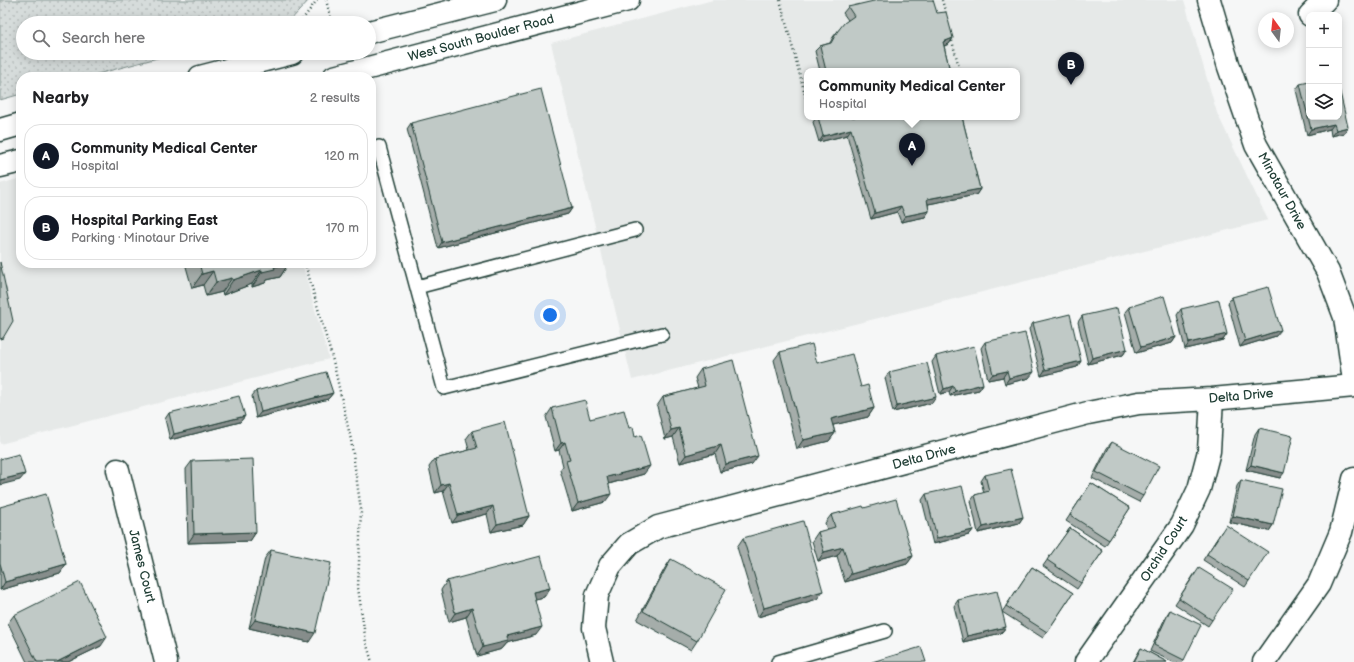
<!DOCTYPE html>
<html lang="en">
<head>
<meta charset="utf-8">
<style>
  :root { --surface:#fff; --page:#f6f6f6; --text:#202124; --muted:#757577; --line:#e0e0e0; --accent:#111827 }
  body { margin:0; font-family:"Balsamiq Sans",sans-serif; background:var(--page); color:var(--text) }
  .controls { position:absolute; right:12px; top:12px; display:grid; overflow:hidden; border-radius:8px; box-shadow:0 2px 10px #0003 }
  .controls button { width:36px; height:36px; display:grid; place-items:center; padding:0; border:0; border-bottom:1px solid var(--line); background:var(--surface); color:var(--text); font:20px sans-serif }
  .compass { position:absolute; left:1258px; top:12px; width:36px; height:36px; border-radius:50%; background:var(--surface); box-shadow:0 2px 10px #0003; rotate:345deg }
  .you { position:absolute; left:550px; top:315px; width:14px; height:14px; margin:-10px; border:3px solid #fff; border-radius:50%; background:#1a73e8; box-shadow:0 0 0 6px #1a73e833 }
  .badge { display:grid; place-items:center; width:26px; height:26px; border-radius:50%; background:var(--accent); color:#fff; font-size:13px; font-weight:700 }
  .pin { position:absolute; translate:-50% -33px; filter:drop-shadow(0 1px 2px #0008) }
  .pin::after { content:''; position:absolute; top:21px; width:14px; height:12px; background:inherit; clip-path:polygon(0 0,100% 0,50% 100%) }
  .popup { position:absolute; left:804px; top:68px; width:216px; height:52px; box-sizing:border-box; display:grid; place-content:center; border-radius:8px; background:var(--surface); filter:drop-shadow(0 1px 3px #0005); font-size:13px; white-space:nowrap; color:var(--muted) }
  .popup b { font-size:15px; color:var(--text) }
  .popup::after { content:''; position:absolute; left:50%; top:100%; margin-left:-8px; border:8px solid transparent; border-top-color:var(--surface) }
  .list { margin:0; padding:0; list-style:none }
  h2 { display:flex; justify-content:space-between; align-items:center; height:52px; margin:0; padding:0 16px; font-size:17px }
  h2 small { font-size:13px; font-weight:400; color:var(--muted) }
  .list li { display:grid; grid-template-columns:26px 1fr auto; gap:12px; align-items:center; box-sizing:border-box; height:64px; margin:0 8px 8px; padding:0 8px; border:1px solid var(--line); border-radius:16px }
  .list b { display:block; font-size:15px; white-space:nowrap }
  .list p { margin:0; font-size:13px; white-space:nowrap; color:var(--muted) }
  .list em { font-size:13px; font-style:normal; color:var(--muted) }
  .icon { flex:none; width:22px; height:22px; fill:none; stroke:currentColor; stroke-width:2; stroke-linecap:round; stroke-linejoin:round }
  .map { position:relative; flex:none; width:1354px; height:662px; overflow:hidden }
  .search { position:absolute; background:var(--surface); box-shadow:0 2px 10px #0003; left:16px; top:16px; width:360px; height:44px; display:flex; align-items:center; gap:10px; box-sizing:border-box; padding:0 14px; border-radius:22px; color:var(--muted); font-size:15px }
  .panel { position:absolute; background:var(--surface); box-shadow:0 2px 10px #0003; left:16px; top:72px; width:360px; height:196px; border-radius:16px }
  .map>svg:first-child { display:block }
</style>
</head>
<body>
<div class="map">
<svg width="1354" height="662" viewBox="0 0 1354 662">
  <defs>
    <pattern id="green-dots" width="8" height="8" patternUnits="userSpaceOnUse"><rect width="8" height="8" fill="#d6dcdb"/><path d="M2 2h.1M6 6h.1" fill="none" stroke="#b7bebd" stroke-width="1.8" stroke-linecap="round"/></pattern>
  </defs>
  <rect width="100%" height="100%" fill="#f6f7f7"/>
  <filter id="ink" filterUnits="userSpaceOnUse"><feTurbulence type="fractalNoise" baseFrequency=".025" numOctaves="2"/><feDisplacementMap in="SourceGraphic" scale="8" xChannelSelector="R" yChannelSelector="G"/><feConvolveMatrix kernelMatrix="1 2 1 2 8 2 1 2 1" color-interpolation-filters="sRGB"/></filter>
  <g filter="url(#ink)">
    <path fill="#e6e9e8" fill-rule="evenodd" d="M713 0H1184L1217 113 1268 220 632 380 551 43ZM807 71H1017V117H807Z
      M21 178V263H302L329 359 0 444V184Z"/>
    <path fill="url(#green-dots)" stroke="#7a8c88" d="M0 0H309L288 23H23V53H176L86 77H21V94L0 100Z"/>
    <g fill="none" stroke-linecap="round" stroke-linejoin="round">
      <defs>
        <path id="lane" d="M379 147 444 388 662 334
          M417 287 635 230
          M778 662 885 631"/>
        <path id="street" d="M1209 0 1229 67 1256 145 1328 272 1345 317 1354 381
          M1310 15 1325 0
          M118 470 166 662
          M602 662 594 628 597 595 610 566 629 544 658 527 1088 413 1139 403 1212 399 1354 386
          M1086 662 1182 525 1199 489 1209 451 1212 399
          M1264 662 1319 584 1341 532 1354 479"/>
        <path id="primary" d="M369 32 495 0
          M200 77 292 53
          M334 77 628 0
          M0 130 21 124
          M0 166 21 161"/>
      </defs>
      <use href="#lane" stroke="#1f3d34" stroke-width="16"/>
      <use href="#street" stroke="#1f3d34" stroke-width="25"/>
      <use href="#primary" stroke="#1f3d34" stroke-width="25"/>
      <path stroke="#1f3d34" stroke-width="2.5" stroke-dasharray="1 3" stroke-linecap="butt" d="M326 0 332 23
        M780 0 807 102
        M942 0 946 14
        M300 23 317 0
        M951 37 960 71
        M305 263 333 361 351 440 361 510 358 588 366 642 372 662"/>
      <use href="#lane" stroke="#fff" stroke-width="13"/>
      <use href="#street" stroke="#fff" stroke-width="22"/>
      <use href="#primary" stroke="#fff" stroke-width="22"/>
    </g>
    <path fill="#a5adaa" stroke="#1f3d34" d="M848 7 937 13 953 38 949 44 944 46 950 71H820L815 51 820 46 830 43 833 37 837 32 848 20 843 13Z
      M1300 84 1348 127 1344 133 1331 136 1330 129 1307 135 1296 90Z
      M817 117H962L980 189 976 195 928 204 929 211 925 217 901 222 897 212 871 219 847 135 819 142 813 122Z
      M411 123 572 208 568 214 438 248 407 129Z
      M185 263H289L280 277 267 280 265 283 252 287V284L223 295 222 292 206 296 203 285 192 288Z
      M1232 297 1276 336 1240 347 1228 303Z
      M1129 307 1176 337 1172 343 1136 353 1125 312Z
      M1181 309 1227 334 1223 340 1185 349 1177 315Z
      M1082 316 1127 349 1123 355 1088 364 1078 322Z
      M1033 323 1081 361 1077 367 1041 376 1029 329Z
      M985 342 1029 378 1005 384 1003 377 988 380 981 348Z
      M780 352 817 363 861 387 874 408 868 417 833 425 835 433 829 441 797 449 774 360Z
      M936 356 983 384 979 390 950 396 949 392 940 394 932 362Z
      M701 369 752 464 720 472 715 454 680 463 673 437 665 439 657 406 663 397 698 388 695 378Z
      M889 372 932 403 893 412 885 378Z
      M256 391 333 393 328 399 256 418 252 396Z
      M552 408 590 419 629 428 644 474 609 484 605 502 572 511 560 470 563 466 559 450 555 451 546 417Z
      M169 413 245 416 240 422 170 440 165 419Z
      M1259 428 1280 478 1246 470 1255 434Z
      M472 431 529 516 523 525 491 532 487 514 452 523 443 491 435 493 429 467 435 459 469 450 466 439Z
      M1112 442 1143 496 1139 502 1092 478 1107 448Z
      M192 461 256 532 250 541 188 543 186 469Z
      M985 475 1023 517 1019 523 978 533 971 501 975 495 984 493 981 481Z
      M1241 480 1273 525 1269 531 1229 522 1237 486Z
      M1091 483 1130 508 1105 546 1066 521Z
      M926 494 973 530 969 535 933 544 922 500Z
      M0 507 66 564 60 573 0 590Z
      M864 508 913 556 907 564 845 582 837 556 818 561 812 541 818 532 827 530 825 523 831 515Z
      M1070 528 1103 551 1077 589 1043 566Z
      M1222 531 1249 581 1245 587 1203 560Z
      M743 538 817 599 758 617 737 547Z
      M271 550 309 642 249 628 265 558Z
      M671 559 697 641 691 650 637 620 665 568Z
      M1032 567 1073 593 1043 638 1002 612Z
      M1195 573 1212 620 1208 626 1175 604Z
      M447 581 550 588 544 597 535 599 536 635 507 643 502 649 477 656 466 617 449 622 441 590Z
      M958 600 1006 627 1001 633 963 642 954 606Z
      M1170 610 1184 660 1183 662H1173L1150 651 1166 616Z
      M14 615 101 646 68 662H27L8 623Z
      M1141 648 1167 662H1133Z"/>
    <path fill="#868d8b" stroke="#1f3d34" d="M953 38 949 44 938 48 943 42Z
      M1334 124 1330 129 1307 135 1311 129Z
      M1348 127 1344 133 1331 136 1336 130Z
      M851 129 847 135 819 142 823 136Z
      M980 189 976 195 923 205 927 199Z
      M901 206 897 212 871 219 875 213Z
      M572 208 568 214 438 248 442 242Z
      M929 211 925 217 901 222 905 216Z
      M288 263H289L280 277 267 280 265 283 252 287 262 272 274 267Z
      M262 270 252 284 223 295 233 280Z
      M213 271 203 285 192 288 202 274Z
      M232 278 222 292 206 296 216 282Z
      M1281 330 1276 336 1240 347 1245 341Z
      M1227 334 1223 340 1185 349 1189 343Z
      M1176 337 1172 343 1136 353 1141 347Z
      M1127 349 1123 355 1088 364 1092 358Z
      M1081 361 1077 367 1041 376 1045 370Z
      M1007 371 1003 377 988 380 993 374Z
      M1034 372 1029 378 1005 384 1009 378Z
      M983 384 979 390 950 396 955 391Z
      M953 386 949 392 940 394 944 389Z
      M333 393 328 399 256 418 261 412Z
      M936 397 932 403 893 412 897 406Z
      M874 408 868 417 825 427 831 419Z
      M245 416 240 422 170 440 174 434Z
      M679 428 673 437 665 439 671 430Z
      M835 433 829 441 797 449 803 440Z
      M565 442 559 450 555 451 561 443Z
      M721 445 715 454 680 463 686 455Z
      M758 456 752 464 720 472 726 464Z
      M1251 465 1284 473 1280 478 1246 470Z
      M650 466 644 474 601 486 607 477Z
      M25 474 20 480 0 485V480Z
      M449 483 443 491 435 493 441 485Z
      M611 494 605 502 572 511 578 503Z
      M493 506 487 514 452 523 458 515Z
      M529 516 523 525 491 532 497 524Z
      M1233 516 1273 525 1269 531 1229 522Z
      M1023 517 1019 523 978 533 983 527Z
      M973 530 969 535 933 544 937 538Z
      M256 532 250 541 188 543 194 534Z
      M843 547 837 556 818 561 824 552Z
      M913 556 907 564 845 582 851 574Z
      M66 564 60 573 0 590 5 582Z
      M550 588 544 597 527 601 533 592Z
      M823 591 817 599 758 617 764 608Z
      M472 608 466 617 449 622 455 613Z
      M255 620 315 633 309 642 249 628Z
      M542 627 536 635 507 643 502 649 477 656 483 647 507 636Z
      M1006 627 1001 633 963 642 967 636Z
      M107 637 101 646 68 662H57Z"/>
    <path fill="#c0c9c6" stroke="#1f3d34" d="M878 0H933L937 13 946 12 953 38 943 42 950 71H826L820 46 831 43 837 32 844 23 854 16 848 7Z
      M1309 82V117H1339V88L1348 127 1336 130 1334 124 1311 129 1300 84Z
      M541 89 572 208 442 242 411 123Z
      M818 117H962L980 189 927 199 929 211 905 216 901 206 875 213 851 129 823 136Z
      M0 262 13 321 3 338 0 339Z
      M199 263H288L274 267 275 269 262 272V270L233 280 232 278 216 282 213 271 202 274Z
      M1268 287 1281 330 1245 341 1232 297Z
      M1164 296 1176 337 1141 347 1129 307Z
      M1219 300 1227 334 1189 343 1181 309Z
      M1117 308 1127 349 1092 358 1082 316Z
      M1070 314 1081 361 1045 370 1033 323Z
      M1025 333 1034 372 1009 378 1007 371 993 374 985 342Z
      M812 344 817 363 852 354 861 387 868 385 874 408 831 419 835 433 803 440 780 352Z
      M974 346 983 384 955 391 953 386 944 389 936 356Z
      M733 360 758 456 726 464 721 445 686 455 679 428 671 430 663 397 705 386 701 369Z
      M927 363 936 397 897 406 889 372Z
      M326 372 333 393 261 412 256 391Z
      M239 396 245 416 174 434 169 413Z
      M585 400 590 419 624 410 629 428 633 427 635 437 641 435 650 466 607 477 611 494 578 503 566 461 570 460 565 442 561 443 552 408Z
      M505 422 529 516 497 524 493 506 458 515 449 483 441 485 435 459 477 448 472 431Z
      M1259 428 1293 436 1284 473 1251 465Z
      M1112 442 1159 466 1143 496 1096 472Z
      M19 454 25 474 0 480V459Z
      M253 459 256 532 194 534 192 461Z
      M1011 469 1023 517 983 527 975 495 989 491 985 475Z
      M1241 480 1282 489 1273 525 1233 516Z
      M1091 483 1130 508 1109 540 1070 515Z
      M962 486 973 530 937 538 926 494Z
      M46 494 66 564 5 582 0 563V507Z
      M896 499 913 556 851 574 843 547 824 552 818 532 835 527 831 515 863 506 864 508Z
      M803 521 823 591 764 608 743 538Z
      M1226 525 1268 552 1249 581 1207 554Z
      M1070 528 1103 551 1081 583 1047 560Z
      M271 550 331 563 315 633 255 620Z
      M541 556 550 588 533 592 542 627 507 636 508 641 483 647 472 608 455 613 447 581Z
      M671 559 726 589 697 641 643 611Z
      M1032 567 1073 593 1047 632 1006 606Z
      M1199 568 1233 589 1212 620 1179 598Z
      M80 582 107 637 57 662H37L14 615Z
      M997 591 1006 627 967 636 958 600Z
      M1170 610 1201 625 1184 660 1154 645Z
      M921 647 926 662H872Z
      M1141 648 1167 662H1134Z"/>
  </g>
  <g text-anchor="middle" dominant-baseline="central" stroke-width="3" stroke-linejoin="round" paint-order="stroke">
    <g font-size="13" fill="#1f3d34" stroke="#fff">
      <text transform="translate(481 38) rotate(-15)">West South Boulder Road</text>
      <text transform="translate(1282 191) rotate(61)">Minotaur Drive</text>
      <text transform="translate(1241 396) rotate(-5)">Delta Drive</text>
      <text transform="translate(924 457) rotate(-15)">Delta Drive</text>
      <text transform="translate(1164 549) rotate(-57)">Orchid Court</text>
      <text transform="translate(142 566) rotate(76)">James Court</text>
    </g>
  </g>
</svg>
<div class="controls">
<button>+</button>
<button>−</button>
<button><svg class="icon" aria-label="layers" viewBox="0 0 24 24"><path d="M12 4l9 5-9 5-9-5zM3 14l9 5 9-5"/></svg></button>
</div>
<svg class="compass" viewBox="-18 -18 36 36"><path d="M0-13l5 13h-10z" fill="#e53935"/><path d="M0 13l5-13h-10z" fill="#757577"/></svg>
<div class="you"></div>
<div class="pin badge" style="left:912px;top:166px">A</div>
<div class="popup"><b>Community Medical Center</b>Hospital</div>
<div class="pin badge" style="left:1071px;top:85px">B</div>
<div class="search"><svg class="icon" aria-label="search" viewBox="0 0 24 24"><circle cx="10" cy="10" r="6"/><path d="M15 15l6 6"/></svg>Search here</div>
<section class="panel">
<h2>Nearby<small>2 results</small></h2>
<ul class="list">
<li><span class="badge">A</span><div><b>Community Medical Center</b><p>Hospital</p></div><em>120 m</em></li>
<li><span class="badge">B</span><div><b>Hospital Parking East</b><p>Parking · Minotaur Drive</p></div><em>170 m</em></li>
</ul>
</section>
</div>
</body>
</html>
